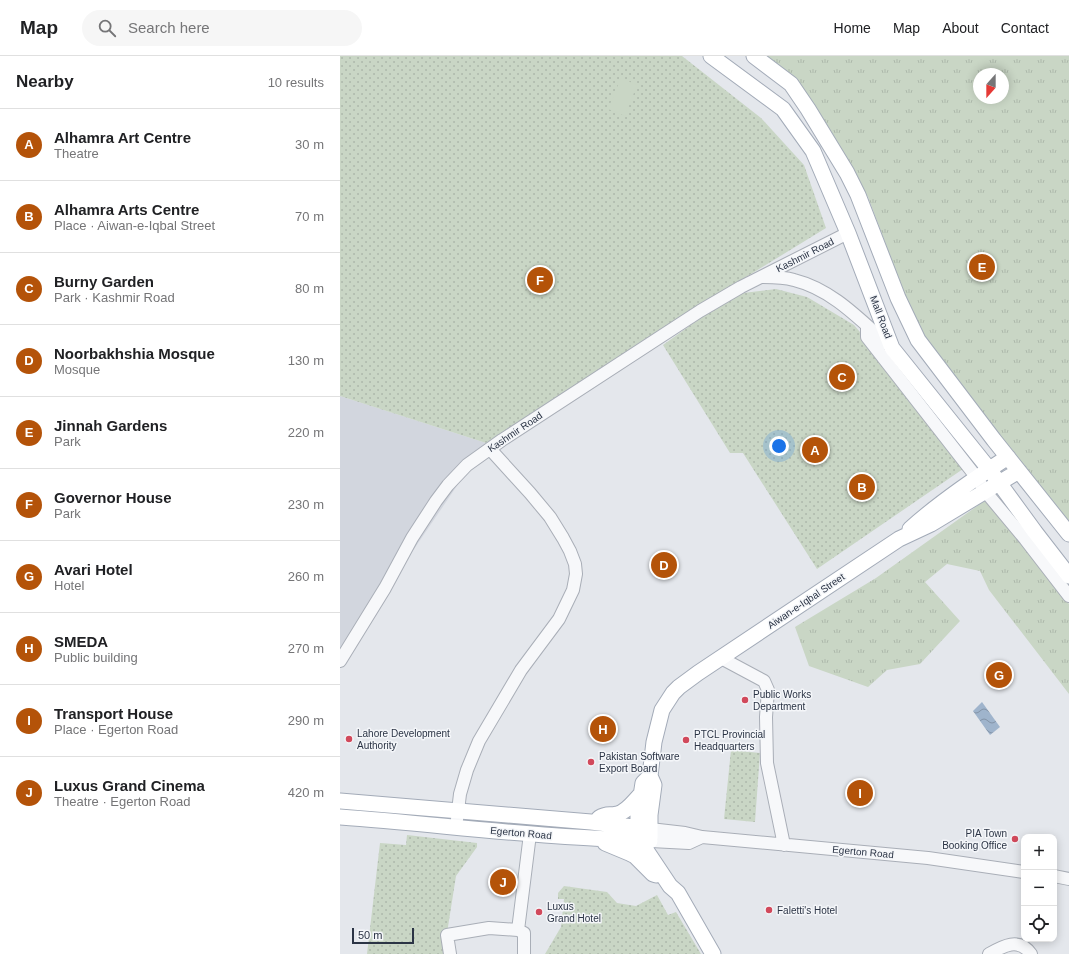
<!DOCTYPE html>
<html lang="en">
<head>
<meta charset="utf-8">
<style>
  :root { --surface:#fff; --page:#f6f6f6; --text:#202124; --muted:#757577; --line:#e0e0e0; --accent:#b45309 }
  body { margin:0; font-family:Arial,sans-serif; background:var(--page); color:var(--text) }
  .controls { position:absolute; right:12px; bottom:12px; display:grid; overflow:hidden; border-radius:8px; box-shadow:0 2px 10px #0003 }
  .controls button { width:36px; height:36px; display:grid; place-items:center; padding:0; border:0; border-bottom:1px solid var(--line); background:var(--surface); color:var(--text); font:20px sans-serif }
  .compass { position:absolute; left:633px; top:12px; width:36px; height:36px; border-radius:50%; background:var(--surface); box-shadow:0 2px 10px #0003; rotate:201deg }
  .scale { position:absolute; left:12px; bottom:10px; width:62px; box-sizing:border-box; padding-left:4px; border:2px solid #2b3445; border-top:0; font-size:11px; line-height:14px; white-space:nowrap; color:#2b3445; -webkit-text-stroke:3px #f4f6f9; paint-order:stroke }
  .you { position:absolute; left:439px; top:390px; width:14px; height:14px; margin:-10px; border:3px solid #fff; border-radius:50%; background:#1a73e8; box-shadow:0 0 0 6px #1a73e833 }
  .badge { display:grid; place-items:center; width:26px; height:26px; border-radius:50%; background:var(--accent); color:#fff; font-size:13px; font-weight:700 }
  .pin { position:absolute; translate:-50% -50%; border:2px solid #fff; box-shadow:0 1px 4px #0006 }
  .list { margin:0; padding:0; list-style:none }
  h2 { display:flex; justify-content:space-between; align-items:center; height:52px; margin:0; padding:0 16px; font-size:17px }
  h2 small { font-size:13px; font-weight:400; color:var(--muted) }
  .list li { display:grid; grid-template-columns:26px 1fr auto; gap:12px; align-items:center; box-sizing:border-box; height:72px; padding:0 16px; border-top:1px solid var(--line) }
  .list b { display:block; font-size:15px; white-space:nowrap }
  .list p { margin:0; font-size:13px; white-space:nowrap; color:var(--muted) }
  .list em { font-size:13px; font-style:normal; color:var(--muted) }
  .icon { flex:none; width:22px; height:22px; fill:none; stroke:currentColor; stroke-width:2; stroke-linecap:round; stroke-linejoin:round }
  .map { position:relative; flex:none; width:729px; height:898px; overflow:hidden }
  header { display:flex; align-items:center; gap:24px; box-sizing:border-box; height:56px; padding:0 20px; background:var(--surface); border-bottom:1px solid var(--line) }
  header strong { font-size:19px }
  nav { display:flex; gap:22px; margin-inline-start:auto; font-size:14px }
  .search { width:280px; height:36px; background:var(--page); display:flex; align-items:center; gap:10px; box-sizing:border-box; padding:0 14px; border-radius:22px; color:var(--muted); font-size:15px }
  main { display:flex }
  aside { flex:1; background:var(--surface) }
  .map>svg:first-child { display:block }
</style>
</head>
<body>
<header>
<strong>Map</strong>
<div class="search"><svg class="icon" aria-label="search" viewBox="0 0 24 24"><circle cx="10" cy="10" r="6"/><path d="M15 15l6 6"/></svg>Search here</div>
<nav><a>Home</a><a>Map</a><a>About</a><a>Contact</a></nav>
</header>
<main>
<aside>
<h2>Nearby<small>10 results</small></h2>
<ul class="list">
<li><span class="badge">A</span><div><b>Alhamra Art Centre</b><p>Theatre</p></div><em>30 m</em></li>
<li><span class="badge">B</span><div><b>Alhamra Arts Centre</b><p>Place · Aiwan-e-Iqbal Street</p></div><em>70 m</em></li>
<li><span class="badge">C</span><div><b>Burny Garden</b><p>Park · Kashmir Road</p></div><em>80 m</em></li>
<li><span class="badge">D</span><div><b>Noorbakhshia Mosque</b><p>Mosque</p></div><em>130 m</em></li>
<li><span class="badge">E</span><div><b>Jinnah Gardens</b><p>Park</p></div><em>220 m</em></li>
<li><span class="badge">F</span><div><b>Governor House</b><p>Park</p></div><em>230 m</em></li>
<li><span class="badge">G</span><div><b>Avari Hotel</b><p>Hotel</p></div><em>260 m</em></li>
<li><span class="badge">H</span><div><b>SMEDA</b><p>Public building</p></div><em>270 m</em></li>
<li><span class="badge">I</span><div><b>Transport House</b><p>Place · Egerton Road</p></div><em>290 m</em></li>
<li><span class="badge">J</span><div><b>Luxus Grand Cinema</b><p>Theatre · Egerton Road</p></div><em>420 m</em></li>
</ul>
</aside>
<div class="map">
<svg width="729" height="898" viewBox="0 0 729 898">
  <defs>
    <pattern id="grass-dots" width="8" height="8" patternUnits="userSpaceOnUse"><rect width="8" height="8" fill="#c9d6c5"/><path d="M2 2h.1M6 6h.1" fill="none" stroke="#adb8ab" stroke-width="1.8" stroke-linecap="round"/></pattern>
    <pattern id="park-tufts" width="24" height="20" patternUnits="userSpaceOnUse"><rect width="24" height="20" fill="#c9d6c5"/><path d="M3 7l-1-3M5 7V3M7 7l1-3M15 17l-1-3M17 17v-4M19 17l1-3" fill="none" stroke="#adb8ab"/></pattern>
    <pattern id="water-waves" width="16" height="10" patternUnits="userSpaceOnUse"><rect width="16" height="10" fill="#9fb4cc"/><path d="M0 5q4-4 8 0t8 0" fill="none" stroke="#8293a7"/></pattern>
  </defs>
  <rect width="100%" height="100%" fill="#e4e7ec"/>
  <path fill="#d2d6de" d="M0 340 146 387 0 602Z"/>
  <path fill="url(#grass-dots)" d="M0 0H342L421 62 464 109 486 172 315 277 146 387 0 340Z
    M436 233 467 241 514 269 532 290 623 413 477 513 403 397H390L323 289 362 261 403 237Z
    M391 694 420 697 415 766 384 763Z
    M67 779 137 787V791L116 820 107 877 110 898H27L40 787 66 789Z
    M224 830 267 836 277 847 296 850 317 839 328 859 336 856 361 898H205L221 871 224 843H218V837Z"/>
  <path fill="url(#park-tufts)" fill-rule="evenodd" d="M424 0H729V470L581 282 528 141 458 24ZM639 18H663V42H639Z
    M647 443 729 548V638L649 534 640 515 607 508 585 526 620 565 580 608 547 614 528 631 469 610 455 571 536 522Z"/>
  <path fill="#c9d6c5" d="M281 22 297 29 285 60 268 53Z"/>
  <path fill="url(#water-waves)" d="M642 646 660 671 650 679 633 655Z"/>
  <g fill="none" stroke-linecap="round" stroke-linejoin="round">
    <defs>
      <path id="minor" d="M423 221C434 221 444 221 454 224 494 234 522 266 552 292
        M527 270V281L637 422 645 435 685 483 729 540
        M381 602 424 625 428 634 426 661 427 707 444 789
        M0 605 45 532 72 482 96 445 108 429 127 409 162 384 360 255 401 231 508 177
        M116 772 120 738 127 714 139 685 181 614 219 563 233 534 236 518 235 508 230 495 223 482 210 461 190 437 150 393
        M310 773 345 777 362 781 588 802 684 816
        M311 785 349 787 362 781
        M714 820 729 823
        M110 898 107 879 149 872 178 874
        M184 898V877L178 874 190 778
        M649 898C663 890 679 881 691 898"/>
      <path id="major" d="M371 0 443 53 473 95 508 177 552 292 649 413 695 476 729 520
        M414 0 451 28 468 53 507 117 518 139 558 242 578 284 654 384 729 478
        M570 473C600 446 634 423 668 401
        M310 720 314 729 310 759V782
        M0 745 251 766 310 773
        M0 761C84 767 168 778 252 782 271 783 290 785 310 785
        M259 762C267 757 269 760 277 758 287 756 294 745 301 738
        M265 787 289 797 295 800 313 818 316 819
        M373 898 338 837 330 830 302 788 298 776V759L303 727 310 720 314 686 322 654 333 637 339 631 358 617 559 483 591 468 679 415"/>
    </defs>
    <use href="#minor" stroke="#a9aeb7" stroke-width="14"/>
    <use href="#major" stroke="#a3abb8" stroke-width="17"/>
    <use href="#minor" stroke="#f7f8fa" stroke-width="12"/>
    <use href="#major" stroke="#fff" stroke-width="15"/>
  </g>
  <g fill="#d1495b" stroke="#f4f6f9" stroke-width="1.5">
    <circle cx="405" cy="644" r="4"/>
    <circle cx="9" cy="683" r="4"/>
    <circle cx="346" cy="684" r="4"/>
    <circle cx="251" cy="706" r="4"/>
    <circle cx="675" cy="783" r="4"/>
    <circle cx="429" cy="854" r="4"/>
    <circle cx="199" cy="856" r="4"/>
  </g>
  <g text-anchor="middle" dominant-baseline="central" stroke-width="3" stroke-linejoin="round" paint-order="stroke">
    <g font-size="10" fill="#2b3445" stroke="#f4f6f9">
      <text transform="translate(465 199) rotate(-27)">Kashmir Road</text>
      <text transform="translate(541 261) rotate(69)">Mall Road</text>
      <text transform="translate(175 376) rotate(-34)">Kashmir Road</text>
      <text transform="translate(466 545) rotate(-34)">Aiwan-e-Iqbal Street</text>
      <text transform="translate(181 777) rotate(5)">Egerton Road</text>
      <text transform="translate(523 796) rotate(5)">Egerton Road</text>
    </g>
    <g font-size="10" fill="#2b3445" stroke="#f4f6f9" text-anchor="start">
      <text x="413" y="638">Public Works<tspan x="413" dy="12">Department</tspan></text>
      <text x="17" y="677">Lahore Development<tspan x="17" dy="12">Authority</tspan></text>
      <text x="354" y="678">PTCL Provincial<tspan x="354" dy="12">Headquarters</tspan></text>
      <text x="259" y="700">Pakistan Software<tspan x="259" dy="12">Export Board</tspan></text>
      <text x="667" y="777" text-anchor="end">PIA Town<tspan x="667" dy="12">Booking Office</tspan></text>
      <text x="207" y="850">Luxus<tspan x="207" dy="12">Grand Hotel</tspan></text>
      <text x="437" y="854">Faletti's Hotel</text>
    </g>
  </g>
</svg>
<div class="controls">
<button>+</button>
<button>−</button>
<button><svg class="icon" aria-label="locate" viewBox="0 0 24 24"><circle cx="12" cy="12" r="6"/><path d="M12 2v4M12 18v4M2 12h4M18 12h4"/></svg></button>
</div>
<svg class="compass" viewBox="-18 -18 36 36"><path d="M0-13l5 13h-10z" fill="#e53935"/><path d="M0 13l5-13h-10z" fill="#757577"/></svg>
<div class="scale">50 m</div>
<div class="you"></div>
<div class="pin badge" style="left:475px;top:394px">A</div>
<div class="pin badge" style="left:522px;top:431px">B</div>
<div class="pin badge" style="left:502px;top:321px">C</div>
<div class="pin badge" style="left:324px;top:509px">D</div>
<div class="pin badge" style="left:642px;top:211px">E</div>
<div class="pin badge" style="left:200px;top:224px">F</div>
<div class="pin badge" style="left:659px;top:619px">G</div>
<div class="pin badge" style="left:263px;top:673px">H</div>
<div class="pin badge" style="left:520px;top:737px">I</div>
<div class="pin badge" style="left:163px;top:826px">J</div>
</div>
</main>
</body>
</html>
